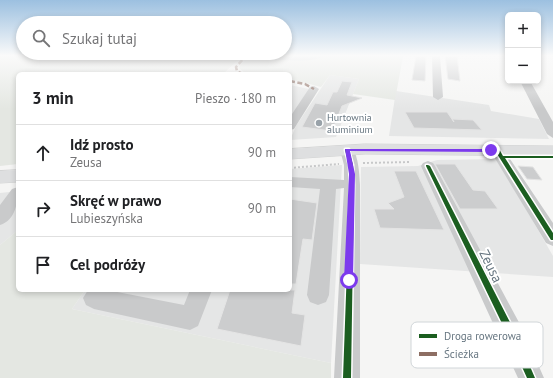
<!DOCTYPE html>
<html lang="pl">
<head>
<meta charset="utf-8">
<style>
  :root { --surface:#fff; --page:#f2f2f2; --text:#202124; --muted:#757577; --line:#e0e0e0 }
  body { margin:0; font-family:"PT Sans",sans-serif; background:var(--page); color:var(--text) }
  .controls { position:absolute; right:12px; top:12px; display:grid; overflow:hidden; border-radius:6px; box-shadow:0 2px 6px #0003 }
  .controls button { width:36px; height:36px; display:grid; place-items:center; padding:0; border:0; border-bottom:1px solid var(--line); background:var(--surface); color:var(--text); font:20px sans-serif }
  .stop { position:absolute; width:12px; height:12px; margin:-9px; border:3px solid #7c3aed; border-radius:50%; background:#fff }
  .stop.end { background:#7c3aed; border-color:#fff; box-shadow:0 1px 4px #0008 }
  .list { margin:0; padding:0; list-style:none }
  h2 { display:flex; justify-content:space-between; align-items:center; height:52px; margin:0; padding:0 16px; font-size:17px }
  h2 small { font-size:13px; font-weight:400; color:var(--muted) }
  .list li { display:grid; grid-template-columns:26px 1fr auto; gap:12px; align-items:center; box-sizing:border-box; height:56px; padding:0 16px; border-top:1px solid var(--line) }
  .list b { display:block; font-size:15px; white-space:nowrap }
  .list p { margin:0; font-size:13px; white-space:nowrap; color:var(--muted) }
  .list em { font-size:13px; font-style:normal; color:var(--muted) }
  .icon { flex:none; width:22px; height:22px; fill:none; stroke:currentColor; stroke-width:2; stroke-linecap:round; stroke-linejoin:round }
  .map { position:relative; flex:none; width:553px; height:378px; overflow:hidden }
  .search { position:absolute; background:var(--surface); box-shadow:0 2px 6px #0003; left:16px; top:16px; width:276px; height:44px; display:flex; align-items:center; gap:10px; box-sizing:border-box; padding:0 14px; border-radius:22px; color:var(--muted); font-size:15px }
  .panel { position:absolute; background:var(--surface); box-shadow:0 2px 6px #0003; left:16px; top:72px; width:276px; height:220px; border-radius:6px }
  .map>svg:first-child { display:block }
</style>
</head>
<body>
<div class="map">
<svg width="553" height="378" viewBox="0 0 553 378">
  <rect width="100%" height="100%" fill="#f5f5f4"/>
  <path fill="#e5e6e6" d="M330 75 359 79 336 137 290 140 296 126Z
    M290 85 309 89 290 118Z
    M396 91 489 105 491 111 539 119 549 139 389 136Z
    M497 159 553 256V277L360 264 361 167 418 166 437 160Z
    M342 165 331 363 72 309 85 290H290V169Z
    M18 191V230L0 245V193Z"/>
  <path fill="#e4e7e2" d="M0 56H242L223 74H18V164L0 166Z
    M251 56H403L395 100 353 94 359 79 330 75 321 87 290 79V74L245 73 239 68 241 64Z
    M18 230V290H85L72 309 331 363V378H0V245Z"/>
  <path fill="#cad1d4" d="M261 56H323C314 64 277 59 263 59Z"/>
  <path fill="#cccdce" stroke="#e4e4e4" d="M416 56H426L425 81 412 80Z
    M445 56H457L460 81 448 79Z
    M342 81 352 82 347 95 362 98 342 106 332 131 302 127 315 103 327 105 333 92H337Z
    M405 112H447L454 122 452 119 473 120 482 130 414 128Z
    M435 164H455L473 190 485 191 498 209H460Z
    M518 166 533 167 542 180 527 179Z
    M394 171H416L444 230 380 228 374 209H394L388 203 404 197Z
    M290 199 317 203 312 240 303 239 296 284H290Z
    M230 290H295L292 313 305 315 301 346 217 329Z"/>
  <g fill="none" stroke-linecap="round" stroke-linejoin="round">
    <defs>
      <path id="major" d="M365 144 553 146V156L365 154 290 159V149Z
        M18 170V182L0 183V171Z"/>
    </defs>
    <use href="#major" stroke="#d2d3d3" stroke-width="1"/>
    <path stroke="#c7c8c9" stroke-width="2" stroke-dasharray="2 2" stroke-linecap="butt" d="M363 163 411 162
      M290 168 339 164"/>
    <path fill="#c9cacb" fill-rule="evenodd" d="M432 56H440L443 97 438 100 433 97Z
      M520 81H530L553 122V138L547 134Z
      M314 86 319 89 294 129 290 130V117L310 87Z
      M347 146 352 147C359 158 359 173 360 185V378H334L344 188 336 189 329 295 326 302 318 305 310 302 307 295 320 189 290 187V177L344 180V165L340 150 342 147Z
      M497 146 502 147 553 223V246L546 243 490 150 492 147Z
      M428 161 433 163 435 166 522 328 544 378H518L421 166 423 163Z
      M18 187C18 202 16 220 0 225V205L12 189Z
      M88 290H107L184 305 190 290H212L198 326 190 330 94 309 86 305 83 298Z"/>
    <use href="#major" fill="#dedfe0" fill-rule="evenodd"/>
    <path stroke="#8d6e63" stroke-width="2.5" stroke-dasharray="5 2.5" stroke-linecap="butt" d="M243 74 237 71 236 67 246 56
      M290 81 305 84 314 89"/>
    <defs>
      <path id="cycleway" d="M345 149H349V150L353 165 354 185 351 378H343L350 185 349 165 345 150Z
        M495 149H499L503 156H553V158H505L553 233V240H551L499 157 495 150Z
        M426 165H428L430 166 516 334 535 378H527L510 340 426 166Z"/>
    </defs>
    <use href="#cycleway" stroke="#fff" stroke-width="3"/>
    <use href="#cycleway" fill="#1b5e20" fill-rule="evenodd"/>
  </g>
  <linearGradient id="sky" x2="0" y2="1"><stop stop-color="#9cc0e0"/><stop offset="0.51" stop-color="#fafafa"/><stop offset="1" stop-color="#fafafa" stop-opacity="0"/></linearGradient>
  <rect width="553" height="109" fill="url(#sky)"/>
  <path fill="#7c3aed" d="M345 149H491L493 150 491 152 350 151 355 174 353 280 349 284 344 280 349 174Z"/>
  <circle fill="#99a2a9" stroke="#fff" stroke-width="1.5" cx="319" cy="123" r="4"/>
  <g text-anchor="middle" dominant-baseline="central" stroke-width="4" stroke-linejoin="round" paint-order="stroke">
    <g font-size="10" fill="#677681" stroke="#fff" text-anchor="start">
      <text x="327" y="117">Hurtownia<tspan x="327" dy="12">aluminium</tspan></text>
    </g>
    <g font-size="14" fill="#677681" stroke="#fff">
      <text transform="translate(491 266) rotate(64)">Zeusa</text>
    </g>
  </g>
  <rect x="411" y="322" width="132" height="46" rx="6" fill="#fff" stroke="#d1d6d9" stroke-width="1"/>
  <rect x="419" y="334" width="18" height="4" fill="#1b5e20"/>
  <rect x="419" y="352" width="18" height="4" fill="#8d6e63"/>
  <g font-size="11" fill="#677681">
    <text x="444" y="340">Droga rowerowa</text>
    <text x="444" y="358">Ścieżka</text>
  </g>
</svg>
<div class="controls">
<button>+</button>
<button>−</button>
</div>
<div class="stop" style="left:349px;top:280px"></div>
<div class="stop end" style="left:491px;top:150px"></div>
<div class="search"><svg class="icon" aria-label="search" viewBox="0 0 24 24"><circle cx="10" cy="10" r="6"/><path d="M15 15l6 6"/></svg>Szukaj tutaj</div>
<section class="panel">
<h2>3 min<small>Pieszo · 180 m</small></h2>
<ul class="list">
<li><svg class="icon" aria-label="ahead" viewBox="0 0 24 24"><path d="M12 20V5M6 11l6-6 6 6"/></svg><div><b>Idź prosto</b><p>Zeusa</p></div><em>90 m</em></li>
<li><svg class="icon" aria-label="right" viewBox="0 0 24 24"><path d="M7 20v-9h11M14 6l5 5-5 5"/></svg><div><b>Skręć w prawo</b><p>Lubieszyńska</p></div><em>90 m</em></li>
<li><svg class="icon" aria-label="arrive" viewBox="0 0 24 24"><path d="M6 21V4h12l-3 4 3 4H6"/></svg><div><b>Cel podróży</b></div></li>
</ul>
</section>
</div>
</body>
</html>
